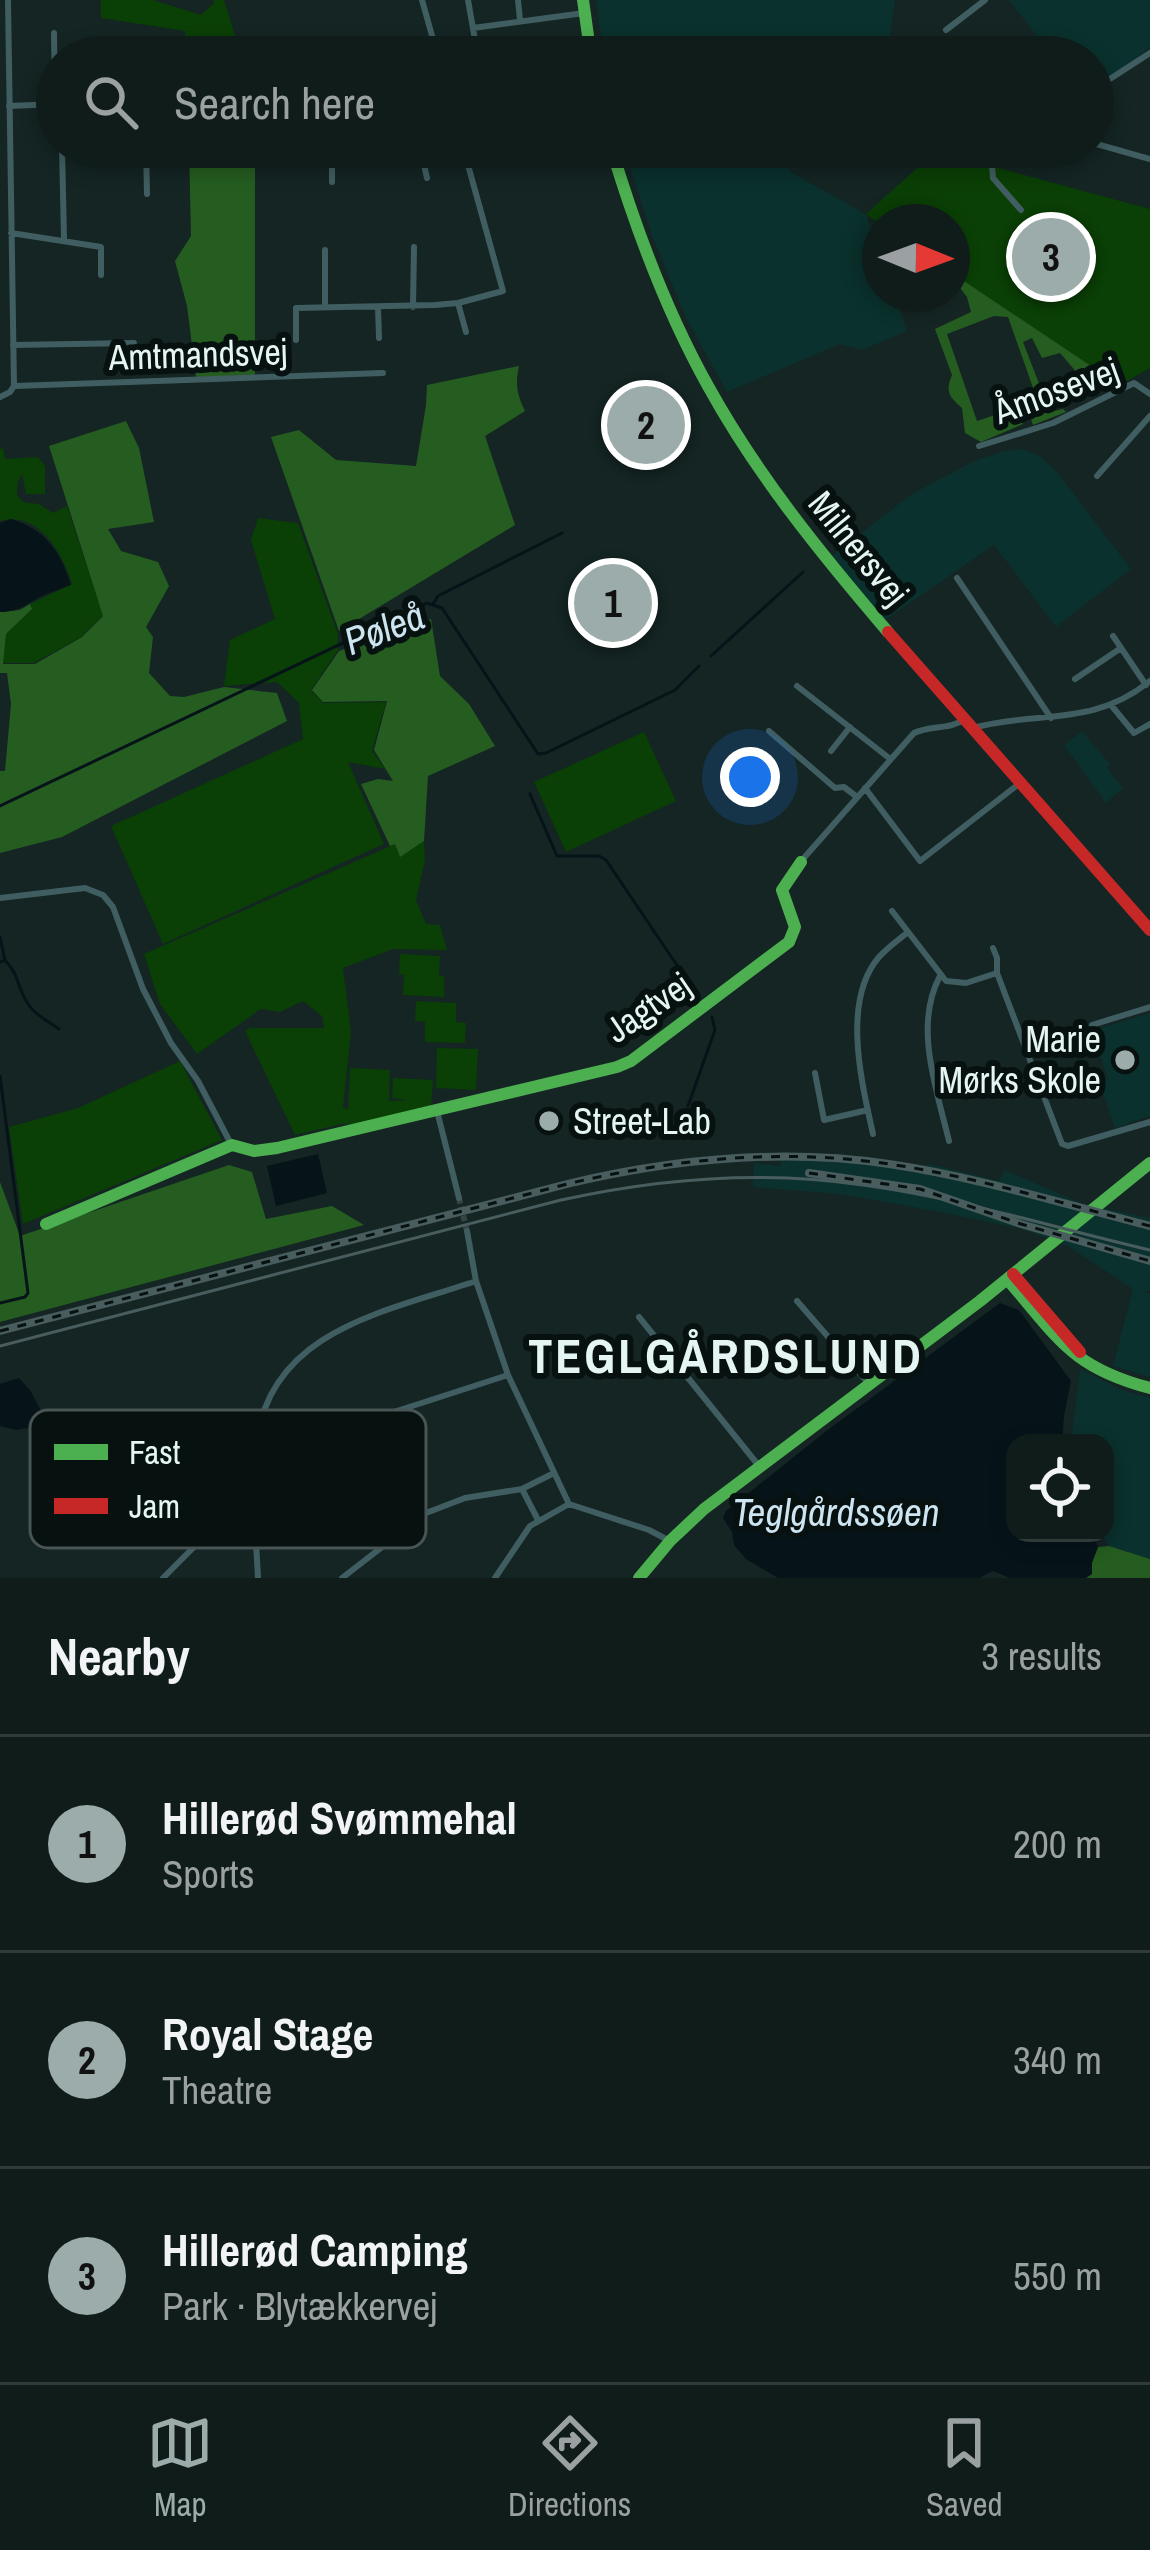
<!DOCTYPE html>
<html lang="en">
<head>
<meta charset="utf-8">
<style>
  :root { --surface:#0f1c1a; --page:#182523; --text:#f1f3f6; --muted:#9ba1a2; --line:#2f3a39; --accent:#9cacaa }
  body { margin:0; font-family:"Archivo Narrow",sans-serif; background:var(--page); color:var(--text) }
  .controls { position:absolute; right:36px; bottom:36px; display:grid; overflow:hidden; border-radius:24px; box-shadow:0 6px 18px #0003 }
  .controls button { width:108px; height:108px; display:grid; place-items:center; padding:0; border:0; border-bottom:3px solid var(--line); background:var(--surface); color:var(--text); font:60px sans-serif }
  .compass { position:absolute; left:862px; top:204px; width:108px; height:108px; border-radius:50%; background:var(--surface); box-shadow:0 6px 18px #0003; rotate:91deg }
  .you { position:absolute; left:750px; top:777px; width:42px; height:42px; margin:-30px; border:9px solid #fff; border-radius:50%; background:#1a73e8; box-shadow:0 0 0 18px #1a73e833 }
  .badge { display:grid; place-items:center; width:78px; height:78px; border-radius:50%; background:var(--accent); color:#111; font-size:39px; font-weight:700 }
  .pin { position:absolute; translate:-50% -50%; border:6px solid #fff; box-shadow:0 3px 12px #0006 }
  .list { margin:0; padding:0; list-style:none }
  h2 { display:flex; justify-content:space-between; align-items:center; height:156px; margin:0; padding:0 48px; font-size:51px }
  h2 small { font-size:39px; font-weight:400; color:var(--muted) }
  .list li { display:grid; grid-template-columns:78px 1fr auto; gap:36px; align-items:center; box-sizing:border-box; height:216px; padding:0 48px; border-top:3px solid var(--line) }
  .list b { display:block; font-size:45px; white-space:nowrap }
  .list p { margin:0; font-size:39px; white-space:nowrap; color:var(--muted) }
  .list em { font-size:39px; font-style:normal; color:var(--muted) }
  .icon { flex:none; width:66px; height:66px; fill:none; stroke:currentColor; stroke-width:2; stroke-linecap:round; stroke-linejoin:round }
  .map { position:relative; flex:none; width:1150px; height:1578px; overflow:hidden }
  .search { position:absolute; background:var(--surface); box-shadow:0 6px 18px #0003; left:36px; right:36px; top:36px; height:132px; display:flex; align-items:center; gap:30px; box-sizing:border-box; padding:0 42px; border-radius:66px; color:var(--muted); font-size:45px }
  .sheet { height:804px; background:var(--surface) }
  nav { display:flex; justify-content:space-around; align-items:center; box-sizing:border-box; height:168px; border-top:3px solid var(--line); background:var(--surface); font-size:33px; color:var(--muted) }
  nav a { display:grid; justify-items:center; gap:6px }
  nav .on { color:var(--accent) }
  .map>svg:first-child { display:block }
</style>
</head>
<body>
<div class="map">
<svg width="1150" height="1578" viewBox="0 0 1150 1578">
  <rect width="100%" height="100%" fill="#142523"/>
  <path fill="#0a312d" d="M596 0H895L887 57H604Z
    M1009 0H1150V47L1093 94V57H1053Z
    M624 147H771L792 173 866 214 880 254V294H894L907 331 862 350 840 344 727 392 686 318 652 236Z
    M1022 449 1040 456 1057 472 1131 569 1056 627 994 545 885 620 830 557 912 494 974 461 1004 451Z
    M1082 731 1110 764 1107 768 1123 788 1106 803 1064 745Z
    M1150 1013V1116L1115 1128 1101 1088 1105 1087 1103 1080 1108 1078 1091 1031Z
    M781 1154 868 1158 923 1166 930 1164 999 1181 1005 1170 1083 1204 1150 1218V1291H1142L1150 1294V1377L1113 1366 1133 1289 1068 1246 1019 1228 919 1208 839 1194 753 1187 754 1163 780 1166Z
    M1080 1369 1122 1390 1150 1398V1559L1109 1546 1101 1533H1105V1443H1071Z"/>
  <path fill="#0a3f05" d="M101 0H153L201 15 214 3V0H224L237 42 238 57H187L185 31 101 18Z
    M936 151 1150 209V368L1118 386 952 273V222L880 224 866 214Z
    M3 448 5 459 38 457 45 466V494H26L22 474 18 482 17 495 23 502 39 504 53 513 67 506 103 615 81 637 34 663H2L6 634 31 610 30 604 72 584C63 554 39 510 0 521V449Z
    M258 518 298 523 338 634V650L311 690 323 703 386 702 372 751 385 769 348 762 384 844 163 944 111 826 303 739 299 703 277 682 224 686 230 640 275 619 251 540Z
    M644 732 676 801 566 852 534 782Z
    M424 841 425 860 416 900 426 924 440 925 447 950 393 949 343 968 351 1032 343 1108 348 1109 350 1068 390 1070 389 1101 407 1100 392 1098 393 1078 433 1080 431 1107 362 1124H342L295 1135 245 1031 250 1028H324L322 1016 303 1001 280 1012 261 1009 197 1054 160 1004 144 954 395 844 400 856Z
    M400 954 440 956 439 976H444V997L403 995 404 975 399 974Z
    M416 1001 456 1003V1022L466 1023 465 1043 425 1042V1022L415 1021Z
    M437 1048 478 1049 476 1090 436 1088Z
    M180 1061 222 1140 23 1224 9 1127 78 1108Z"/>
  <path fill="#255d20" d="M189 147H255V375L196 377 187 306 175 261 191 236Z
    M952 273 1097 370 1085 382 1060 353 1042 358 1032 338 1023 342 1050 412 1063 409 1066 412 1033 425 1031 419 1042 413 1008 317 994 316 947 334 977 421 1013 409 1023 424 981 442 965 433 962 408C949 397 945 391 952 375L935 329 971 312 967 297 957 284H952Z
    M519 366C515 384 517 394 525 411L485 436 515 525 339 631 271 437 299 430 336 460 416 466 426 405 427 385Z
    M126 421 139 448 154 522 108 529 121 551 158 562 169 586 146 627 153 637 149 673 170 696 184 697 224 687 277 693 287 721 62 837 0 853V771H5L11 704 7 673H0V612L20 610 30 604 32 609 6 634 3 664H35L82 637 103 616 49 446Z
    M431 619 440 676 469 704 495 746 428 776 424 841 400 857 395 844 390 846 361 784 378 779 393 781 374 750 387 701 323 702 312 690 339 651Z
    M229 1165 252 1172 266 1219 332 1206 364 1225 0 1322V1182L20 1236Z
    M1109 1546 1150 1559V1578H1086L1092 1573 1091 1563 1098 1547Z"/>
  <path fill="#06141a" d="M11 519C45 529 61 552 71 585 61 589 50 592 40 597 25 605 18 612 0 612V523Z
    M318 1154 327 1193 276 1206 267 1166Z
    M1000 1303 1019 1310 1071 1381 1064 1416 1062 1443H1015V1533H1092L1098 1547 1092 1563V1574L1086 1578H1010L993 1571 979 1578H778L746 1559 734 1545 732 1532 723 1518 726 1511 825 1432Z
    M19 1378 30 1390 44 1417 39 1426 16 1430 0 1426V1384Z"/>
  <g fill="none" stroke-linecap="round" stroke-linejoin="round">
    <path stroke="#06141a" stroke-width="3" d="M433 604 438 596 562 533
      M711 656 803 572
      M530 794 557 856H599L606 860 699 998
      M0 806 427 603 442 608 538 754 546 753 675 690 699 666
      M0 937 5 960 0 962
      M5 960C20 976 17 988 28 1004 35 1015 49 1022 59 1029
      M0 1076 28 1293 25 1297 0 1303
      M688 1106 715 1030 712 1017"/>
    <path stroke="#334442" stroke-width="6" stroke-dasharray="6 3" stroke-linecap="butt" d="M459 1198 467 1231"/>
    <path stroke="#405e61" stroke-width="6" d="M8 0 14 386
      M422 0 438 57
      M468 0 478 57
      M518 0 520 20
      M473 28 584 13
      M946 30 985 0
      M54 33 55 104
      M145 49V57
      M1093 90 1150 53
      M9 106 57 104
      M1093 143 1150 159
      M62 147 64 239
      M146 147 147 194
      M420 147 427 178
      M1007 147 992 165 993 178 1021 210
      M332 182V147
      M11 233 101 247V275
      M325 250V306
      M458 303 466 332
      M378 307 379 338
      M413 307 414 247
      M296 340V308L435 305 458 303 503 291 463 147
      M13 345 134 343
      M15 386 383 373
      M0 397 10 392 14 386
      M979 446 1053 423 1134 383 1150 394
      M1097 476 1150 416
      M957 578 1051 718
      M1113 636 1146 685
      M1075 679 1121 648
      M797 686 889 758
      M1111 705 1134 733 1150 724
      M973 728C1038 710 1092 728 1150 681
      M769 731 835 788 844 787 857 797
      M831 751 850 727
      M865 788 920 861 1020 783
      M803 859 914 733C930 725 950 730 965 719
      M0 898 85 888 103 895 113 907 143 989 171 1043 198 1081 231 1144
      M892 911 946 981 966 983 997 973
      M993 948 997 958V973L1062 1144 1068 1146 1150 1122
      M940 976C913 1026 937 1090 949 1141
      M1092 1025 1150 1007
      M815 1073 824 1120 868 1110
      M437 1111 459 1198
      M873 1134C862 1084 841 1001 879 957 887 948 898 940 908 932
      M467 1231 476 1281 508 1375 569 1504 649 1530 670 1541
      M797 1301 869 1384
      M639 1317 759 1466
      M255 1484 274 1479 366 1421 508 1375
      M522 1489 538 1520
      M84 1536 182 1439C210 1420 227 1427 258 1432
      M163 1578 218 1523 256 1519
      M258 1578C256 1533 250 1484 257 1439 273 1329 389 1311 476 1281
      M342 1578 426 1513 465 1498 522 1489 554 1473
      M495 1578 530 1526 569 1504"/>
    <path stroke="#4caf50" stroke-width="12" d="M583 0 591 57
      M611 147C636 230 666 311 708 386 757 475 822 555 888 632
      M46 1224 232 1145 254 1151 277 1148 617 1067 631 1061 789 942 795 927 782 890 801 862
      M1007 1279C1058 1337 1070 1367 1150 1388
      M639 1578 670 1541 704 1509 980 1301 1150 1163"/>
    <path stroke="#c62828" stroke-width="12" d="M888 632 1150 930
      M1013 1274 1080 1352"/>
    <path stroke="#495c5e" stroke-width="3" d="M0 1346 561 1200C661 1178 762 1170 863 1185 960 1198 1055 1228 1150 1250"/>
    <defs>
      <path id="rail" d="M809 1173 920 1189 1021 1224 1150 1261
        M0 1331 567 1184C672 1159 781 1148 889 1164 977 1177 1064 1204 1150 1226"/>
    </defs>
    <use href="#rail" stroke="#495c5e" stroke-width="8"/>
    <use href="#rail" stroke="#061110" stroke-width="3" stroke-dasharray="9" stroke-linecap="butt"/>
  </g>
  <g fill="#9cacaa" stroke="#061110" stroke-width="4.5">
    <circle cx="1125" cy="1060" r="12"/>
    <circle cx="549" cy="1121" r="12"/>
  </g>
  <g text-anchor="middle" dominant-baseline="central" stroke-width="12" stroke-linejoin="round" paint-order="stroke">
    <g font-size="36" fill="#e5f5f3" stroke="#061110">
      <text transform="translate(198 354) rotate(-2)">Amtmandsvej</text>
      <text transform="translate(1056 390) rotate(-20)">Åmosevej</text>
      <text transform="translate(859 548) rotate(51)">Milnersvej</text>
      <text transform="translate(648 1007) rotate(-34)">Jagtvej</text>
    </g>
    <g font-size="36" fill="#e5f5f3" stroke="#061110" text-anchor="end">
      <text x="1101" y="1039">Marie<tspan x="1101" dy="41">Mørks Skole</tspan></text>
      <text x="573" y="1121" text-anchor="start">Street-Lab</text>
    </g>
    <g font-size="39" font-style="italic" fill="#cde4f1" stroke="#061110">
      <text transform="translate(384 628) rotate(-21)">Pøleå</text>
      <text x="836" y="1512">Teglgårdssøen</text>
    </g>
    <g font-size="48" font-weight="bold" letter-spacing="3" fill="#e5f5f3" stroke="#061110">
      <text x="726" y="1355">TEGLGÅRDSLUND</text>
    </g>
  </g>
  <rect x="30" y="1410" width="396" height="138" rx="18" fill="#061110" stroke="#495554" stroke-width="3"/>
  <rect x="54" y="1444" width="54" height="16" fill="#4caf50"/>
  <rect x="54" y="1498" width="54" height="16" fill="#c62828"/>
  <g font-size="33" fill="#e5f5f3">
    <text x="129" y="1464">Fast</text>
    <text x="129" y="1518">Jam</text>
  </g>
</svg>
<div class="controls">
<button><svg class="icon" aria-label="locate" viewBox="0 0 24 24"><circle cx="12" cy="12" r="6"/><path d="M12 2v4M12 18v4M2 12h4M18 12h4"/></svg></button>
</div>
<svg class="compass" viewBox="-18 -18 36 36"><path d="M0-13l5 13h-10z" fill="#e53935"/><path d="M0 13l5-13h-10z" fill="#9ba1a2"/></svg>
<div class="you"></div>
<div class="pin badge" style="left:613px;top:603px">1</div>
<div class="pin badge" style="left:646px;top:425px">2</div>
<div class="pin badge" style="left:1051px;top:257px">3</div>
<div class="search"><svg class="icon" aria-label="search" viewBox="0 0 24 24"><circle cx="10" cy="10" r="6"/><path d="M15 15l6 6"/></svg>Search here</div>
</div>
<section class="sheet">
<h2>Nearby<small>3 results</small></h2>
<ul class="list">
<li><span class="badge">1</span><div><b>Hillerød Svømmehal</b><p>Sports</p></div><em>200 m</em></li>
<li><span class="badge">2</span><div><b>Royal Stage</b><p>Theatre</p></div><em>340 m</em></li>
<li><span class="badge">3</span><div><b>Hillerød Camping</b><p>Park · Blytækkervej</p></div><em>550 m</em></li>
</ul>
</section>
<nav>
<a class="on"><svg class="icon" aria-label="map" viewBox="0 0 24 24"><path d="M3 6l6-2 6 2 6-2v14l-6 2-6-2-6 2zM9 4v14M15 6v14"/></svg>Map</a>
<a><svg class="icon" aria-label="directions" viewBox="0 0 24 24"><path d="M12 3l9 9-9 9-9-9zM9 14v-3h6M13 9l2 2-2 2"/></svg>Directions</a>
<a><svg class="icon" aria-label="saved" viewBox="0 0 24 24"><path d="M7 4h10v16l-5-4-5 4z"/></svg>Saved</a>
</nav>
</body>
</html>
